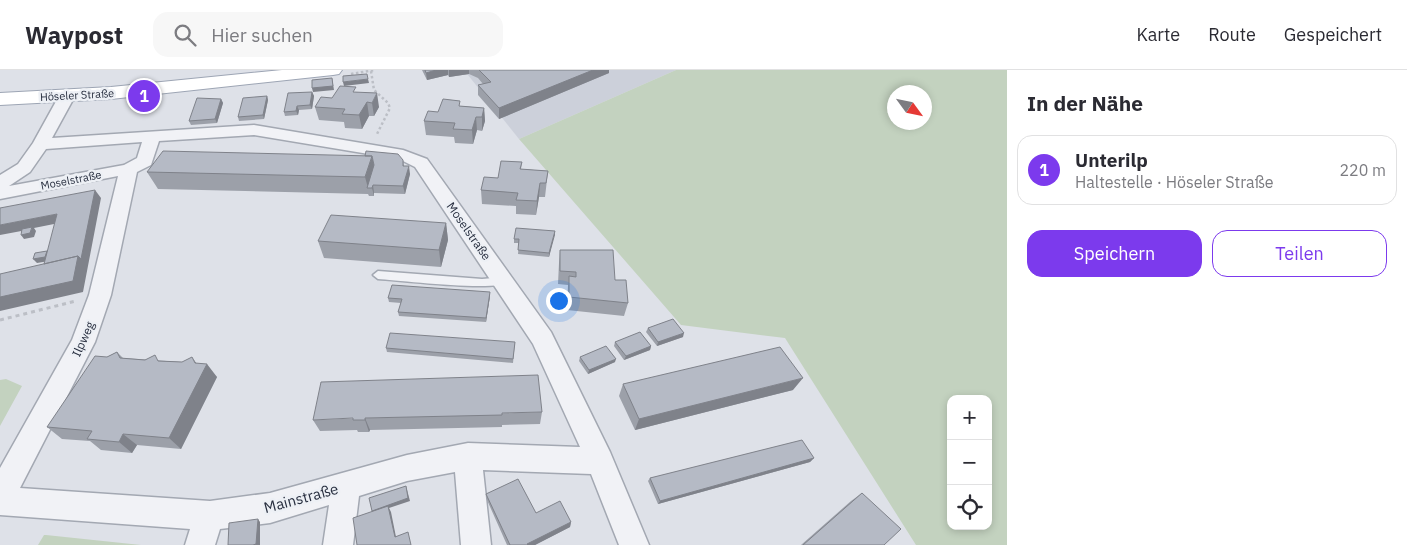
<!DOCTYPE html>
<html lang="de">
<head>
<meta charset="utf-8">
<style>
  :root { --surface:#fff; --page:#f7f7f7; --text:#2b2b33; --muted:#7c7c81; --line:#e1e1e2; --accent:#7c3aed }
  body { margin:0; font-family:"IBM Plex Sans",sans-serif; background:var(--page); color:var(--text) }
  .controls { position:absolute; right:15px; bottom:15px; display:grid; overflow:hidden; border-radius:10px; box-shadow:0 2px 8px #0003 }
  .controls button { width:45px; height:45px; display:grid; place-items:center; padding:0; border:0; border-bottom:1px solid var(--line); background:var(--surface); color:var(--text); font:25px sans-serif }
  .compass { position:absolute; left:887px; top:15px; width:45px; height:45px; border-radius:50%; background:var(--surface); box-shadow:0 2px 8px #0003; rotate:123deg }
  .you { position:absolute; left:558px; top:230px; width:18px; height:18px; margin:-12px; border:4px solid #fff; border-radius:50%; background:#1a73e8; box-shadow:0 0 0 8px #1a73e833 }
  .badge { display:grid; place-items:center; width:32px; height:32px; border-radius:50%; background:var(--accent); color:#fff; font-size:16px; font-weight:700 }
  .pin { position:absolute; translate:-50% -50%; border:2px solid #fff; box-shadow:0 1px 5px #0006 }
  .list { margin:0; padding:0; list-style:none }
  h2 { display:flex; justify-content:space-between; align-items:center; height:65px; margin:0; padding:0 20px; font-size:21px }
  h2 small { font-size:16px; font-weight:400; color:var(--muted) }
  .list li { display:grid; grid-template-columns:32px 1fr auto; gap:15px; align-items:center; box-sizing:border-box; height:70px; margin:0 10px 10px; padding:0 10px; border:1px solid var(--line); border-radius:15px }
  .list b { display:block; font-size:19px; white-space:nowrap }
  .list p { margin:0; font-size:16px; white-space:nowrap; color:var(--muted) }
  .list em { font-size:16px; font-style:normal; color:var(--muted) }
  .actions { display:flex; gap:10px; padding:15px 20px }
  .actions a { flex:1; padding:11px 0; border:1px solid var(--accent); border-radius:15px; text-align:center; font-size:18px; color:var(--accent) }
  .actions .main { background:var(--accent); color:#fff }
  .icon { flex:none; width:28px; height:28px; fill:none; stroke:currentColor; stroke-width:2; stroke-linecap:round; stroke-linejoin:round }
  .map { position:relative; flex:none; width:1007px; height:475px; overflow:hidden }
  header { display:flex; align-items:center; gap:30px; box-sizing:border-box; height:70px; padding:0 25px; background:var(--surface); border-bottom:1px solid var(--line) }
  header strong { font-size:24px }
  nav { display:flex; gap:28px; margin-inline-start:auto; font-size:18px }
  .search { width:350px; height:45px; background:var(--page); display:flex; align-items:center; gap:12px; box-sizing:border-box; padding:0 18px; border-radius:15px; color:var(--muted); font-size:19px }
  main { display:flex }
  aside { flex:1; background:var(--surface) }
  .map>svg:first-child { display:block }
</style>
</head>
<body>
<header>
<strong>Waypost</strong>
<div class="search"><svg class="icon" aria-label="search" viewBox="0 0 24 24"><circle cx="10" cy="10" r="6"/><path d="M15 15l6 6"/></svg>Hier suchen</div>
<nav><a>Karte</a><a>Route</a><a>Gespeichert</a></nav>
</header>
<main>
<div class="map">
<svg width="1007" height="475" viewBox="0 0 1007 475">
  <rect width="100%" height="100%" fill="#dee1e8"/>
  <path fill="#ccd0da" d="M464 0H676L519 69Z"/>
  <path fill="#c3d2bf" fill-rule="evenodd" d="M676 0H1007V475H916L785 268 681 255 519 69ZM894 22H924V52H894ZM951 329H988V456H951Z
    M6 309 22 316 0 356V310Z
    M44 465H46L141 475H38Z"/>
  <g fill="none" stroke-linecap="round" stroke-linejoin="round">
    <defs>
      <path id="lane" d="M378 201 482 209 505 207 510 211C501 223 398 210 378 209L373 205Z"/>
      <path id="street" d="M67 21 75 26 52 68 254 55 403 80 427 89 551 262 610 382 649 475H619L591 404 483 400 491 475H461L455 402 407 411 359 426 353 475H323L329 435 270 453 220 459 215 475H185L190 459 0 445V398L72 270 89 225 118 106 0 129V105L18 94 33 73 59 26ZM254 65 399 89 415 97 533 274 580 377 468 373 407 385 270 423 210 431 20 418 95 272 111 225 137 102 151 95 159 71ZM142 72 137 88 124 95 9 116 30 102 46 79Z"/>
      <path id="primary" d="M282 0H342L339 4 333 5 111 29 0 35V23L111 17Z"/>
    </defs>
    <use href="#lane" stroke="#a3a8b2" stroke-width="3"/>
    <use href="#street" stroke="#a3a8b2" stroke-width="3"/>
    <use href="#primary" stroke="#9da5b4" stroke-width="2"/>
    <path stroke="#bcbfc6" stroke-width="2.5" stroke-dasharray="2.5 2.5" stroke-linecap="butt" d="M371 1 374 20 388 33 390 38 377 64
      M351 4 375 0"/>
    <path stroke="#bcbfc6" stroke-width="3" stroke-dasharray="4 4" stroke-linecap="butt" d="M0 250 76 231"/>
    <use href="#lane" fill="#f1f2f6" fill-rule="evenodd"/>
    <use href="#street" fill="#f1f2f6" fill-rule="evenodd"/>
    <use href="#primary" fill="#fff" fill-rule="evenodd"/>
  </g>
  <path fill="#9ca0a9" d="M422 0H609V3L499 49 478 25V15L483 14 478 8 469 4 449 7 448 5 427 10Z
    M312 22 314 26 312 39 299 40 298 45 285 46 284 42Z
    M357 22 379 37 374 46H369L362 59 345 58 344 52 319 50 315 37 332 28Z
    M267 26 268 30 264 49 239 51 238 47Z
    M221 29 223 33 217 53 191 55 189 51Z
    M461 36 484 38 485 51 482 61 477 60 473 74 455 73 454 67 426 65 424 51 438 42Z
    M403 90 404 96 410 104 405 124 374 123V126H369L368 124 158 119 147 102Z
    M522 92 521 99 548 101 545 127H539L536 145 516 144V136L482 134 481 120 498 108Z
    M446 153 448 170 441 197 324 188 318 171Z
    M555 161 549 187 518 184 519 173H514V169Z
    M560 180 615 210 628 233 624 246 567 240 568 215 558 214 559 193Z
    M490 226 486 252 399 246 398 242 401 233 389 232 388 228Z
    M648 258 683 267 657 276 646 262Z
    M515 272 513 293 387 282 386 278Z
    M615 272 651 276 650 280 624 290 614 276Z
    M117 282 123 288 196 293 217 307 181 379 137 375 132 383 101 380 90 371 62 369 47 357 107 287Z
    M580 287 615 292 588 304 579 291Z
    M623 314 793 320 635 360 619 326Z
    M542 342 540 354 502 355V357L370 360 369 362H358L357 360 320 361 313 350Z
    M814 388 810 392 658 434 648 411 650 408Z
    M862 423 884 475H801L851 431Z
    M486 424 536 443 571 452 570 457 535 475H507L487 430Z"/>
  <path fill="#7f828a" d="M436 0H448V5L427 10 426 3Z
    M449 0H469V4L449 7Z
    M593 0H609V3L499 49V38Z
    M332 8 334 20 313 22 312 18Z
    M368 9 369 13 344 16 343 12Z
    M312 22 314 26 312 39 310 35Z
    M377 23 379 37 374 46 372 33Z
    M267 26 268 30 264 49 263 45Z
    M221 29 223 33 217 53 215 49Z
    M367 32 369 46 362 59 359 45Z
    M297 36 299 40 298 45 296 41Z
    M484 38 485 51 482 61V47Z
    M476 47 477 60 473 74 472 60Z
    M372 86 376 103 368 118 365 107Z
    M409 96 410 104 405 124 403 116Z
    M540 113 539 127 536 145 537 131Z
    M373 115 374 123V126L372 118Z
    M95 120 101 128 83 222 0 241V227L78 186Z
    M57 144 64 152 34 158 36 161 34 167 24 169 21 165 32 159 0 165V155Z
    M446 153 448 170 441 197 439 180Z
    M555 161V165L549 187V183Z
    M47 181 49 191 37 193 33 189Z
    M490 222V226L486 252V248Z
    M684 263 683 267 657 276 658 272Z
    M651 276 650 280 624 290 626 286Z
    M192 287 201 300 207 294 217 307 181 379 169 368 195 293Z
    M616 289 615 292 588 304 589 300Z
    M803 308 793 320 635 360 639 349Z
    M365 348 370 360 369 362 365 350Z
    M123 364 137 375 132 383 119 372Z
    M814 388 810 392 658 434 660 431Z
    M406 416 410 431 389 438 391 442 397 472 373 443 372 441Z
    M258 449 260 452V475H253Z
    M571 452 570 457 535 475H527V474Z"/>
  <path fill="#b5bac5" stroke="#7f828a" d="M425 0H436L426 3Z
    M479 0H593L499 38 478 15 491 12Z
    M367 4 368 9 343 12V6Z
    M332 8 333 16 312 18V10Z
    M340 16 356 17 353 22 377 23 372 33 367 32 359 45 342 44 345 39 315 37 321 27 332 28Z
    M312 22 310 35 297 36 296 41 284 42 288 23Z
    M267 26 263 45 238 47 243 28Z
    M197 28 221 29 215 49 189 51Z
    M443 29 460 31 459 36 484 38 482 47H476L472 60 453 59 455 53 424 51 428 41 438 42Z
    M163 81 372 86 365 107 147 102Z
    M366 81 398 84 403 90V96H409L403 116 373 115 372 118H367L374 95 372 86H365Z
    M501 91 522 92 520 99 548 101 546 113H540L537 131 516 130 518 123 481 120 484 107 498 108Z
    M95 120 81 189 78 186 44 194 57 144 0 155V138Z
    M331 145 446 153 439 180 318 171Z
    M32 157 30 163 21 165 22 159Z
    M516 158 555 161 549 183 518 180 519 169H514Z
    M560 180H613L615 210H626L628 233 569 227V206L576 207V202L560 201Z
    M47 181 45 187 33 189 35 183Z
    M78 186 73 211 0 227V204Z
    M392 215 490 222 486 248 398 242 402 229 388 228Z
    M673 249 684 263 658 272 648 258Z
    M640 262 651 276 626 286 615 272Z
    M390 263 515 272 513 289 386 278Z
    M606 276 616 289 589 300 580 287Z
    M780 277 803 308 639 349 623 314Z
    M117 282 120 288 145 290 155 285 158 291 182 292 192 287 195 293 207 294 169 368 123 364 119 372 87 369 92 361 47 357 95 286 107 287Z
    M538 305 542 342 502 343V345L365 348V350H353V348L313 350 321 312Z
    M802 370 814 388 660 431 650 408Z
    M518 409 536 443 560 431 571 452 527 474 528 475H510L486 424Z
    M406 416 408 428 372 441 369 428Z
    M862 423 901 459 884 475H803Z
    M388 436 395 467 408 462 411 475H357L353 448Z
    M258 449 256 474 253 475H228L229 453Z"/>
  <g text-anchor="middle" dominant-baseline="central" stroke-width="5" stroke-linejoin="round" paint-order="stroke">
    <g font-size="11" fill="#272e3f" stroke="#edf0f5">
      <text transform="translate(77 25) rotate(-3)">Höseler Straße</text>
      <text transform="translate(71 110) rotate(-11)">Moselstraße</text>
    </g>
    <g font-size="12" fill="#272e3f" stroke="#edf0f5">
      <text transform="translate(469 161) rotate(55)">Moselstraße</text>
      <text transform="translate(83 269) rotate(-66)">Ilpweg</text>
    </g>
    <g font-size="15" fill="#272e3f" stroke="#edf0f5">
      <text transform="translate(301 428) rotate(-15)">Mainstraße</text>
    </g>
  </g>
</svg>
<div class="controls">
<button>+</button>
<button>−</button>
<button><svg class="icon" aria-label="locate" viewBox="0 0 24 24"><circle cx="12" cy="12" r="6"/><path d="M12 2v4M12 18v4M2 12h4M18 12h4"/></svg></button>
</div>
<svg class="compass" viewBox="-18 -18 36 36"><path d="M0-13l5 13h-10z" fill="#e53935"/><path d="M0 13l5-13h-10z" fill="#7c7c81"/></svg>
<div class="you"></div>
<div class="pin badge" style="left:144px;top:26px">1</div>
</div>
<aside>
<h2>In der Nähe<small></small></h2>
<ul class="list">
<li><span class="badge">1</span><div><b>Unterilp</b><p>Haltestelle · Höseler Straße</p></div><em>220 m</em></li>
</ul>
<div class="actions"><a class="main">Speichern</a><a>Teilen</a></div>
</aside>
</main>
</body>
</html>
